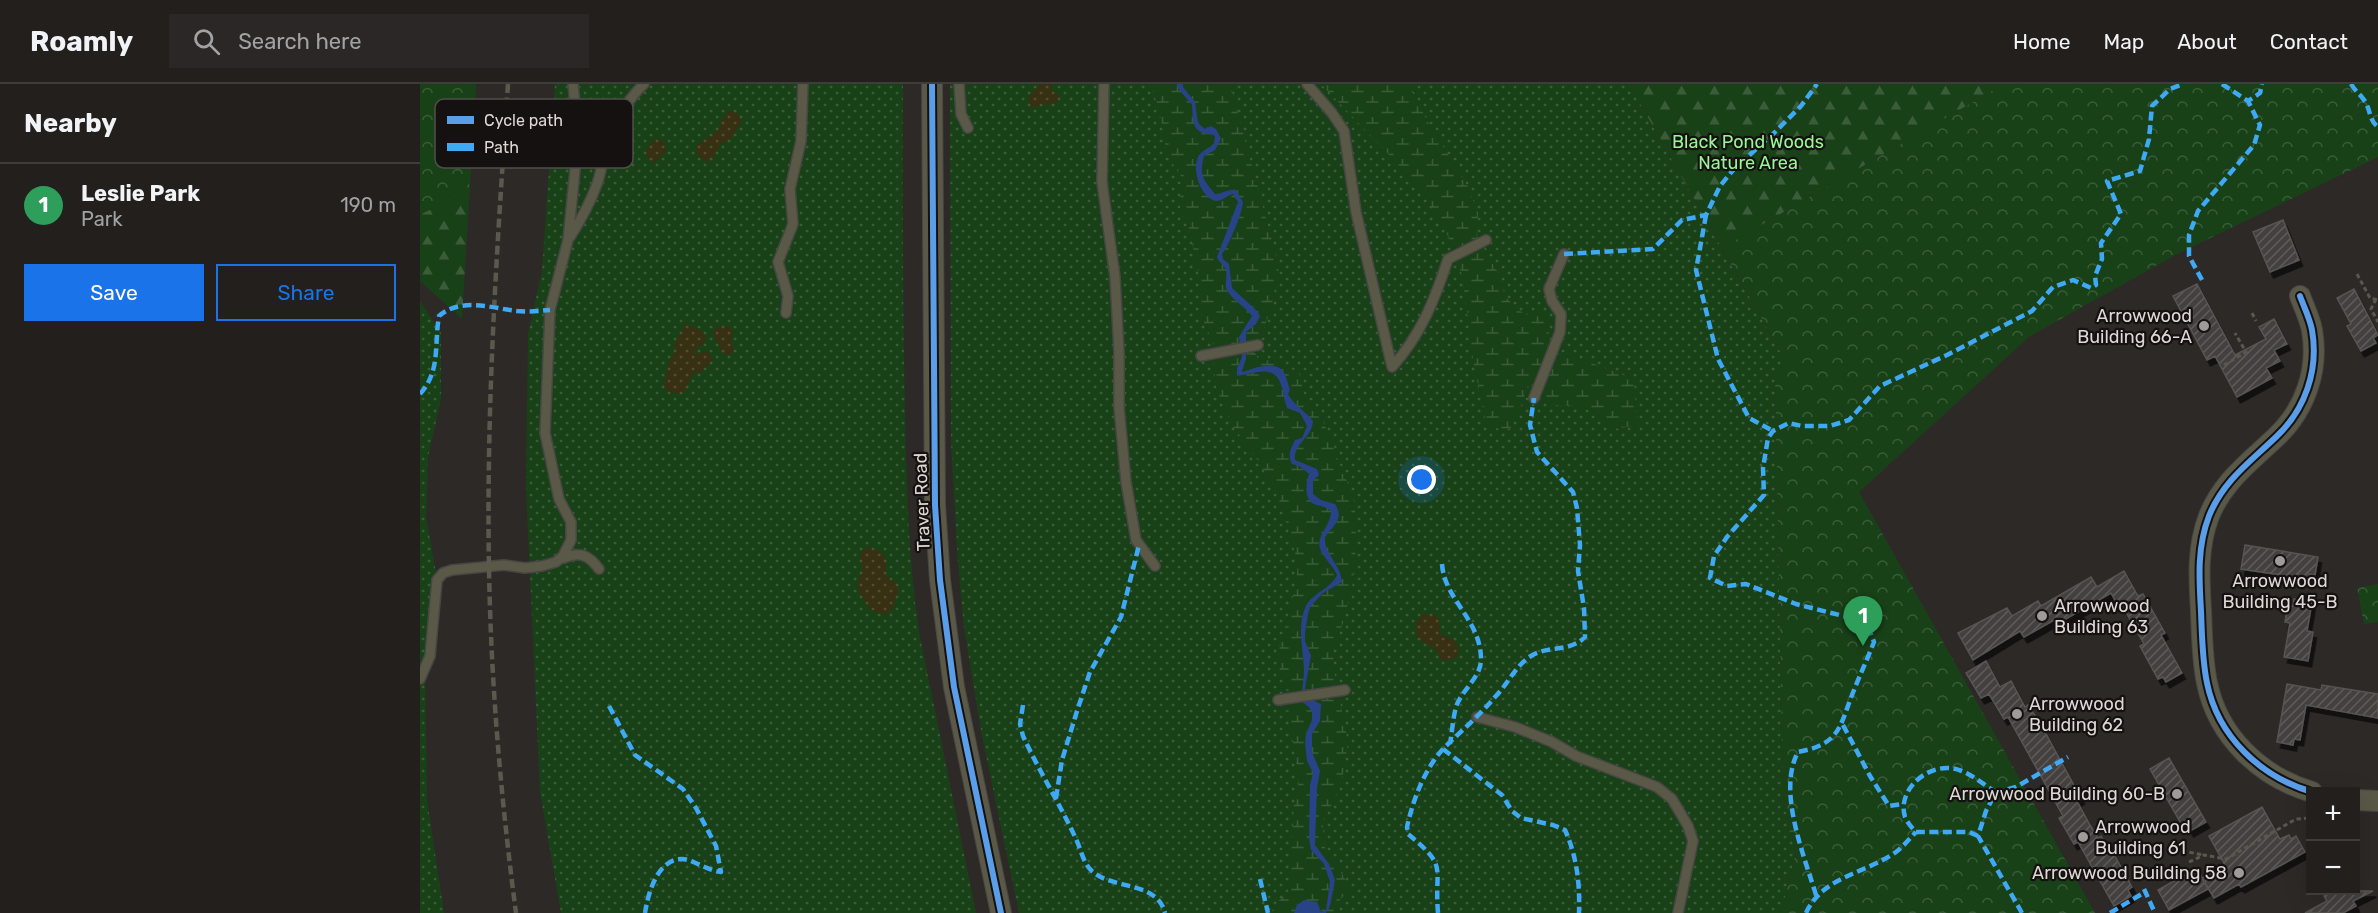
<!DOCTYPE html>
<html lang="en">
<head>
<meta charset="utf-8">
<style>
  :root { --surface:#221f1d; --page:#2a2726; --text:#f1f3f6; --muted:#a2a2a4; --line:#3f3d3b; --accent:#1a73e8 }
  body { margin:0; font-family:Rubik,sans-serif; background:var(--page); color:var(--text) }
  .controls { position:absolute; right:18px; bottom:18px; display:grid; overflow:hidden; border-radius:0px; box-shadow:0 6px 24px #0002 }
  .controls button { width:54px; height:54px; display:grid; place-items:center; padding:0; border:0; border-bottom:2px solid var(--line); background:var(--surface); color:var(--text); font:30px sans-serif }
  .you { position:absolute; left:1002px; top:396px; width:21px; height:21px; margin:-15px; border:4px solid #fff; border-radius:50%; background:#1a73e8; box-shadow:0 0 0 9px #1a73e833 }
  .badge { display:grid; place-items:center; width:39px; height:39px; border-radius:50%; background:var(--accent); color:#fff; font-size:20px; font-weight:700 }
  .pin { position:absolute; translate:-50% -50px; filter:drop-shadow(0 2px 3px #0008) }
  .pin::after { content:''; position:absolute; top:32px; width:21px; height:18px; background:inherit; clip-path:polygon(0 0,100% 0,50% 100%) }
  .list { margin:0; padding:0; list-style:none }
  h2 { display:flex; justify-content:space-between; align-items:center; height:78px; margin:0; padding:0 24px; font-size:26px }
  h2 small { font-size:20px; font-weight:400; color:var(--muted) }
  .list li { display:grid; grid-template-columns:39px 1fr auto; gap:18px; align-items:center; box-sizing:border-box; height:84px; padding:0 24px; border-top:2px solid var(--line) }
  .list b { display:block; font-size:22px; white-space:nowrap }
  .list p { margin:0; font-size:20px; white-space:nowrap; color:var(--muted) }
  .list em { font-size:20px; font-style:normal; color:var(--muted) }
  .actions { display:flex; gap:12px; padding:18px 24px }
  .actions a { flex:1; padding:14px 0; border:2px solid var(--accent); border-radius:0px; text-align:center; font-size:21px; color:var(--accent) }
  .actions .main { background:var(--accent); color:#fff }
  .icon { flex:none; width:33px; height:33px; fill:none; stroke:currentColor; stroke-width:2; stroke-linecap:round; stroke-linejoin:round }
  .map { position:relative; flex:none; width:1958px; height:829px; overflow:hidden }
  header { display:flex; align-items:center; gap:36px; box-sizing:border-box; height:84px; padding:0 30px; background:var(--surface); border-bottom:2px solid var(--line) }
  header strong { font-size:28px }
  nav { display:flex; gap:33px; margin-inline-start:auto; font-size:21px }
  .search { width:420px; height:54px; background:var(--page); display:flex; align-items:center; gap:15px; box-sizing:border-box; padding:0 21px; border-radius:0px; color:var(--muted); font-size:22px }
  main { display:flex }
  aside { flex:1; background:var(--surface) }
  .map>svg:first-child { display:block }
</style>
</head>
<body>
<header>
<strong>Roamly</strong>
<div class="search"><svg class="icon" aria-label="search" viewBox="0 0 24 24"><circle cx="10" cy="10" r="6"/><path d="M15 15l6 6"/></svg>Search here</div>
<nav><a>Home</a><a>Map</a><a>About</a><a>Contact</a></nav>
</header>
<main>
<aside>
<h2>Nearby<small></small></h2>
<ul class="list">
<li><span class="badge" style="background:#2e9e5b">1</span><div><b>Leslie Park</b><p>Park</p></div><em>190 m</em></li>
</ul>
<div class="actions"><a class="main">Save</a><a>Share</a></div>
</aside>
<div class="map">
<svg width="1958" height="829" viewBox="0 0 1958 829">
  <defs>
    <pattern id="grass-dots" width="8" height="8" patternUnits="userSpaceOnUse" patternTransform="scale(1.5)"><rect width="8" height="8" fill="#194118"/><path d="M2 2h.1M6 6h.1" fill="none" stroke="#3a5c39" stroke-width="1.8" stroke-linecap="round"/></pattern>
    <pattern id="forest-firs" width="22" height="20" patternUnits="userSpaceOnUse" patternTransform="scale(1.5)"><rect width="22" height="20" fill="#194118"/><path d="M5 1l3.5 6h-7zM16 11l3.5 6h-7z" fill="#3a5c39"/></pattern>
    <pattern id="wetland-marsh" width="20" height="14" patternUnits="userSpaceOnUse" patternTransform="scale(1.5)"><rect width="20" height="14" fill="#194118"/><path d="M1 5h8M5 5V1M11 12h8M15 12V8" fill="none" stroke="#3a5c39"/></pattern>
    <pattern id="sand-dots" width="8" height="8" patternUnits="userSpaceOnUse" patternTransform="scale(1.5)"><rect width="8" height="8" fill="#373013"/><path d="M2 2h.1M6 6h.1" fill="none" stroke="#544d34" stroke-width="1.8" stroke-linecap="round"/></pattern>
    <pattern id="park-crowns" width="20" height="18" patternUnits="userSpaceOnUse" patternTransform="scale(1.5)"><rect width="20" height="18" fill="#194118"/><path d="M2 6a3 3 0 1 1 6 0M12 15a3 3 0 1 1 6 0" fill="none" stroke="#3a5c39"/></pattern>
    <pattern id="building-hatch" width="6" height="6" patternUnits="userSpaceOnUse" patternTransform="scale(1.5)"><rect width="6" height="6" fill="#444140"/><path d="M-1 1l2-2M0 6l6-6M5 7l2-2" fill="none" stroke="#5f5c5b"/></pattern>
    <filter id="shadow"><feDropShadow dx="3.5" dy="6" stdDeviation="0" flood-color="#0009"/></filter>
  </defs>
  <rect width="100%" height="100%" fill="#2d2927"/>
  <path fill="url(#grass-dots)" d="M135 0H483C482 93 483 186 484 279 486 369 486 459 499 548L556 829H141L120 708 106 403 108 250 122 187Z
    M530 0H1209L1366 278 1355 288 1363 715 1376 768 1361 829H599L562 652 544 544 538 479 531 358Z
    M0 217 21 249V315L8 373 6 433 16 489 5 591 7 716 24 829H0Z"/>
  <path fill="url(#forest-firs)" d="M0 0H56L42 235 0 197Z
    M1209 0H1584L1302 164Z"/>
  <path fill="url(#wetland-marsh)" d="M731 0H810L859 183 851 225 835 268 838 275C855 277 867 280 880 291L884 312 901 333 913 359 918 376 933 412 935 424 936 461 933 498 924 536 913 566 915 592 928 658 923 690 914 717 904 733 903 745 905 764 924 793 930 809 920 814 918 829H853L852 824 869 806 874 721 879 696 870 639 865 622 866 606 860 584 859 566 876 500 878 479 859 415 839 378 811 340 796 303 793 277 794 262 782 233 781 201 769 144 760 126 761 92 750 76 746 64 740 31Z
    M901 0H988L1008 38 1048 103 1058 128 1057 152 1080 192 1085 213 1105 231 1124 226 1130 243 1126 262 1214 295 1217 341 1195 345 1162 322 1129 321 1108 302 1100 325 1090 345 1067 344 1054 281 1042 191 1028 152 999 102Z"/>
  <path fill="url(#sand-dots)" d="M620 0H633L631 6 638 10 639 17C632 23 624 18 616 23H611L608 18 609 12Z
    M310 27H313L320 32 321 38 311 55 301 60 293 74 286 78 276 69V62L297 47 304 32Z
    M240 55 245 60 246 68 235 78 229 77 225 68 232 57Z
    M266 240 282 247 286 252 285 258 276 265 275 270 288 267 293 275 282 288 273 289 264 309H249L244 302 248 280 255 267V258Z
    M308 242 313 247 311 257 314 267 309 272 302 268 293 250 295 244Z
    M446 464C466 463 467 477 466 492 479 500 481 503 475 517 473 522 474 526 468 529 453 534 439 514 438 501 437 496 441 492 442 488 443 482 440 475 440 469Z
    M1007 530 1015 531 1019 536 1020 549 1035 557 1039 565 1037 573C1015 583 1023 571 1012 563 1008 560 1003 559 998 555 995 546 994 540 1000 532Z"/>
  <path fill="url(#park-crowns)" d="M0 0H56L49 105 0 131Z
    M1584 0H1958V73L1757 170 1610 252 1439 408 1675 829H1361L1376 768 1363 715 1355 288 1366 278 1302 164Z
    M1958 500V538L1944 540 1937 504Z"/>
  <path fill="#284387" d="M757 0H763V3L775 18 778 39 785 45 791 42 796 45 801 55 795 66 784 72C779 92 783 95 795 110 803 110 808 105 816 106L823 118C823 127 808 164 802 170L803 175 809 180 812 204 837 227 840 232 836 240 826 248V275L822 287 823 288C833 284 854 276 863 287 866 291 868 300 870 306L868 310C871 318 886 328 893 337 892 354 873 360 875 376L897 385 899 391 893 397V410L901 416 915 420C925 436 913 441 905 453 904 471 921 480 922 498L903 509 890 523 888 530 885 549V557L891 572 885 604 888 614 901 620 900 637 892 650V668L900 687 897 704 895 761 909 780 915 796 910 822 906 829H874L877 821 884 816 897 818 901 828 906 826 910 798 904 780 891 766 889 754 890 701 893 689 887 677 885 658 886 650 892 636V629L889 623 882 618C881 607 884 596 884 585 883 565 877 543 885 524 891 509 911 505 917 491 913 482 905 475 901 467 894 452 911 443 911 427 905 421 898 423 892 419 884 413 886 398 889 390L879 382 872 380C867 371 871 364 875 356L882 354 887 342 880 329 867 324C864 317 864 309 861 301 854 279 834 290 817 292V284L822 273 819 253 832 232C825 223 809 213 806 204 805 198 808 190 805 184 802 179 799 179 797 173L818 118 813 110C807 111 801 118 796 117 780 114 771 84 779 71 783 66 790 64 794 59L795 52C790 49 786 51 781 48 771 43 773 30 772 21L757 3Z"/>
  <path fill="url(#building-hatch)" stroke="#575452" stroke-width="1.5" filter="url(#shadow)" d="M1863 136 1879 176 1850 188 1833 148Z
    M1777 200 1815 271 1846 255 1839 243 1854 235 1867 260 1854 266 1860 277 1846 284 1852 294 1817 313 1795 272 1787 276 1753 212Z
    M1934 205 1958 251 1953 254 1956 259 1941 267 1927 242 1931 240 1917 214Z
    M1825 461 1898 473 1895 491 1889 490 1888 495 1821 485Z
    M1704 487 1718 512 1723 510 1745 549 1741 551 1762 589 1746 598 1743 593 1738 595 1720 562 1724 560 1699 516 1696 518 1691 509 1637 540 1634 536 1604 553 1600 547 1553 576 1538 549 1587 524 1592 532 1618 517 1621 522 1671 493 1677 503Z
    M1874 515 1892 518 1887 547 1893 548 1888 577 1864 573 1870 539 1865 538 1868 521 1873 522Z
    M1566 577 1580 603 1591 597 1605 623 1608 621 1620 639 1661 714 1657 717 1670 741 1678 754 1681 752 1689 766 1691 765 1712 803 1708 806 1711 812 1694 822 1658 758 1654 760 1639 734 1643 732 1588 633 1584 635 1569 610 1561 614 1546 589Z
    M1867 600 1901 606 1902 601 1958 610V634L1886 621 1880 656 1874 655 1873 661 1857 658Z
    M1749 674 1786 738 1770 747 1767 741 1763 743 1730 685Z
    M1842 723 1860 755 1869 751 1871 755 1876 752 1885 768 1821 803 1819 800 1794 814 1782 794 1805 781 1789 752Z
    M1777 784 1788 805 1749 826 1738 806Z
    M1915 807H1953L1933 817 1936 822 1923 829H1885L1907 817 1904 812Z"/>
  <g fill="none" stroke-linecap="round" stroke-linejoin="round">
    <defs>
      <path id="service" d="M539 0 541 30 548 44
        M684 0 682 98 695 193 699 268V323L706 398 716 456 735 482
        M887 0 912 29 924 47 936 128 972 283C1001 251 1015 215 1028 175L1066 156
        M150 153C161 136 170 119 177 100 182 86 183 72 187 59 194 38 208 15 224 0
        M366 229 368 212 358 178 373 140 370 105 381 57 383 0
        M781 272 838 261
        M1114 314 1140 248 1141 230 1132 217 1129 205 1144 170
        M144 474C159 467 169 471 179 485
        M0 595 10 572 17 496 23 489 32 486 84 481 105 484 122 482 136 478 143 472 151 456V438L139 415 125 349 130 226 148 156 157 66 158 52 153 0
        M858 616 925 606
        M1057 633 1095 643 1132 658 1156 672 1237 703 1252 715 1268 742 1273 757 1258 829"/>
      <path id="minor" d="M512 0 515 421 520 496 534 603 581 829
        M1880 212C1884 223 1890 235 1892 246 1899 286 1885 326 1856 353 1830 378 1803 397 1789 432 1777 463 1779 494 1781 527 1782 550 1782 575 1787 599 1798 653 1841 693 1892 708
        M1936 716 1958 717"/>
    </defs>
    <use href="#service" stroke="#484544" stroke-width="12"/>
    <use href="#minor" stroke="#484544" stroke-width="22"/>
    <path stroke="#59584c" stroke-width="3" stroke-dasharray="4.5 3" stroke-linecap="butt" d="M1937 190 1950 214 1958 216
      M1956 215 1951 225 1958 238
      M1832 229 1836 237
      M1804 281 1826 268 1815 249
      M1762 767 1784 771
      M1769 778 1784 771 1806 775 1876 735 1890 734"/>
    <use href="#service" stroke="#5a5948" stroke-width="9"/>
    <use href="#minor" stroke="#5a5948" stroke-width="20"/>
    <path stroke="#5b594d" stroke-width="4.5" stroke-dasharray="9 4.5" stroke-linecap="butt" d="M88 0C77 162 66 323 69 485 71 601 81 715 96 829"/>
    <path stroke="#3fa9f5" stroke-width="4.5" stroke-dasharray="9 4.5" stroke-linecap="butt" d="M1802 0 1828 17 1840 9 1842 0
      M1931 0C1935 7 1940 10 1944 16 1951 25 1948 35 1958 43
      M1286 131 1276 186 1298 275 1329 334 1353 347
      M1144 170 1233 165 1262 136 1286 131 1300 102 1314 85 1354 49 1381 22 1397 0
      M1782 196 1769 172V151L1778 127 1834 61 1840 41 1828 17
      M0 310C21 287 14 260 19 232 41 213 71 224 97 227 108 228 119 227 130 226
      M1022 480C1024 515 1060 535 1061 574 1062 593 1042 605 1036 623 1033 634 1032 648 1030 660
      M603 621 600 640 603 652C619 687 640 720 656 755 661 765 663 780 673 788 695 806 737 797 745 829
      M189 622 215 671 263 705 276 724 296 762 301 788C286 786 272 775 262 775 237 775 228 810 225 829
      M1423 641 1450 692 1469 722 1483 720
      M1023 665 1082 711 1092 727 1101 734 1133 741 1145 746C1157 773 1160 800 1159 829
      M636 714 642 676 657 627 670 588 701 533 719 461
      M1558 752 1549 748H1496C1492 744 1487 738 1485 733 1476 704 1512 676 1539 686 1552 690 1564 701 1576 708
      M840 795 848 829
      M1724 805 1735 829
      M1396 811C1384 771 1357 707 1378 668 1419 660 1419 645 1432 611 1439 593 1447 576 1454 558L1448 543 1431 534 1376 520 1326 500 1307 502 1290 494 1294 472 1307 453 1344 411 1343 384 1348 354 1353 347 1369 339 1382 342H1410L1429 336 1460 302 1527 271 1612 227 1633 203 1653 196 1671 204 1676 201 1675 192 1682 175 1681 159 1701 130 1687 97 1720 87 1729 55 1732 22 1750 5 1763 0
      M1018 829C1014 781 1029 784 988 750L987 743C993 716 1004 686 1023 665 1040 648 1059 632 1075 613 1088 600 1095 582 1111 572 1128 561 1149 569 1165 553L1164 524 1158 487 1160 461 1157 424 1153 408 1117 368 1110 341 1114 314
      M1386 829C1403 792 1445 790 1476 768 1483 763 1489 755 1496 748
      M1602 829 1558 752 1566 727 1576 708 1596 703 1648 673
      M1690 829 1725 808"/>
    <defs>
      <path id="cycleway" d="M512 0 515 421 520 496 534 603 581 829
        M1880 212C1884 223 1890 235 1892 246 1899 286 1885 326 1856 353 1830 378 1803 397 1789 432 1777 463 1779 494 1781 527 1782 550 1782 575 1787 599 1798 653 1841 693 1892 708"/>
    </defs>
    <use href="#cycleway" stroke="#151110" stroke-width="10"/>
    <use href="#cycleway" stroke="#5a9eea" stroke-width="6"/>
  </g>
  <g fill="#9f9b98" stroke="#151110" stroke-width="2">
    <circle cx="1784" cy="242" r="6"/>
    <circle cx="1860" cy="477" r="6"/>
    <circle cx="1622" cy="532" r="6"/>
    <circle cx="1597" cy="630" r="6"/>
    <circle cx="1757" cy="710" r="6"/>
    <circle cx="1663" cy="753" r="6"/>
    <circle cx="1819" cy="789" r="6"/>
  </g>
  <g text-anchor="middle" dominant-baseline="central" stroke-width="4.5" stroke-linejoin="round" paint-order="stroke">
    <g font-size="18" fill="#98f694" stroke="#151110">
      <text x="1328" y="58">Black Pond Woods<tspan x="1328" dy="21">Nature Area</tspan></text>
    </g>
    <g font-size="18" fill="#ddd8d5" stroke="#151110" text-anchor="end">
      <text x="1772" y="232">Arrowwood<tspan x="1772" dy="21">Building 66-A</tspan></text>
      <text x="1860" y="497" text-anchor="middle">Arrowwood<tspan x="1860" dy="21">Building 45-B</tspan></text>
      <text x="1634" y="522" text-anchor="start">Arrowwood<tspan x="1634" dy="21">Building 63</tspan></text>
      <text x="1609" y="620" text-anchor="start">Arrowwood<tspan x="1609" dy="21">Building 62</tspan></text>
      <text x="1745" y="710">Arrowwood Building 60-B</text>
      <text x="1675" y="743" text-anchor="start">Arrowwood<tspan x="1675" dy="21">Building 61</tspan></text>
      <text x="1807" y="789">Arrowwood Building 58</text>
    </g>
    <g font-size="18" fill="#ddd8d5" stroke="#151110">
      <text transform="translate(502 418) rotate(-92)">Traver Road</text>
    </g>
  </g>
  <rect x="15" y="15" width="198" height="69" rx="9" fill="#151110" stroke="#514d4b" stroke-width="1.5"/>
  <rect x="27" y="32" width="27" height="8" fill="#5a9eea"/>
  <rect x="27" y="59" width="27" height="8" fill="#3fa9f5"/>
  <g font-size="16" fill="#ddd8d5">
    <text x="64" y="42">Cycle path</text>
    <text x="64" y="69">Path</text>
  </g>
</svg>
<div class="controls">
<button>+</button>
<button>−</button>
</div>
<div class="you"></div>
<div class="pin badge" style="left:1443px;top:562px;background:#2e9e5b">1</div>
</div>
</main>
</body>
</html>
